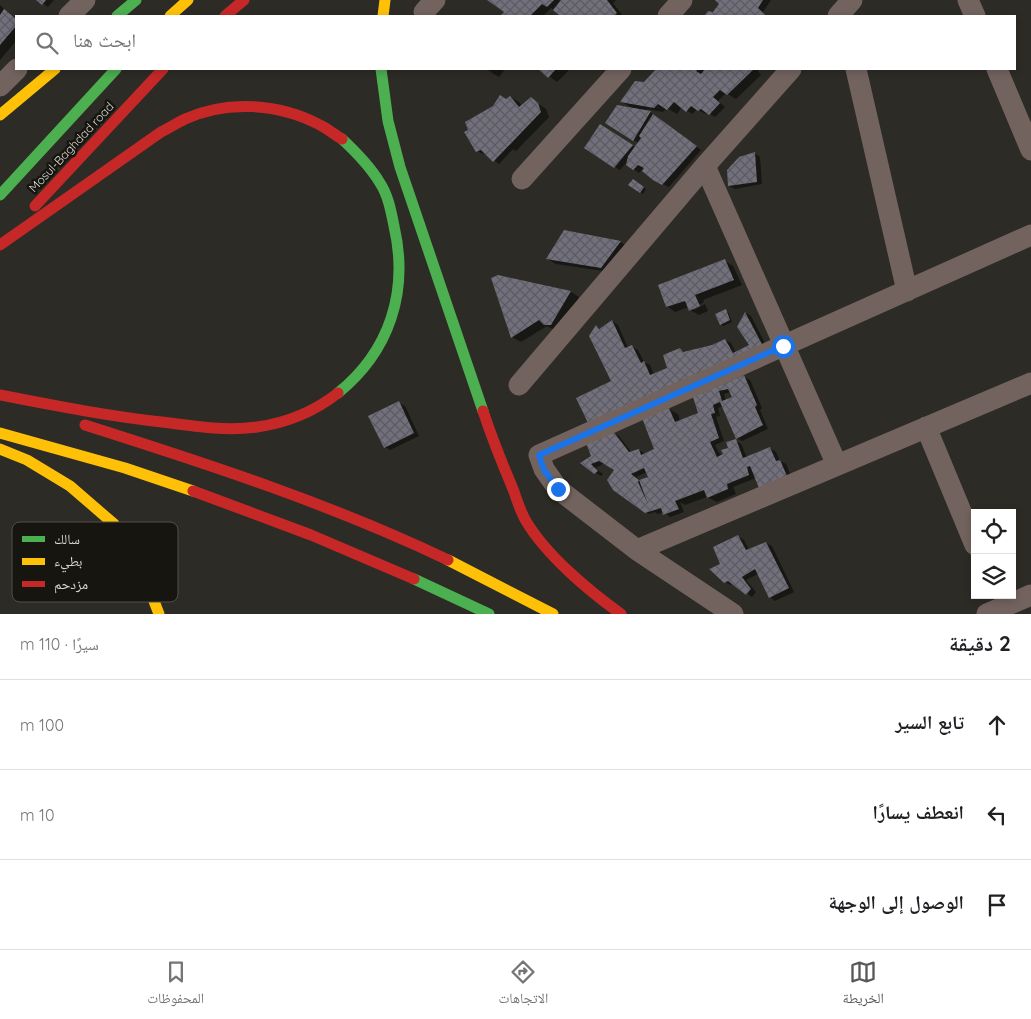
<!DOCTYPE html>
<html lang="ar">
<head>
<meta charset="utf-8">
<style>
  :root { --surface:#fff; --page:#f6f6f6; --text:#202124; --muted:#757577; --line:#e0e0e0; --accent:#585857 }
  body { margin:0; font-family:Quicksand,"Noto Naskh Arabic",sans-serif; background:var(--page); color:var(--text); direction:rtl }
  .controls { position:absolute; right:15px; bottom:15px; display:grid; overflow:hidden; border-radius:0px; box-shadow:0 2px 8px #0003 }
  .controls button { width:45px; height:45px; display:grid; place-items:center; padding:0; border:0; border-bottom:1px solid var(--line); background:var(--surface); color:var(--text); font:25px sans-serif }
  .stop { position:absolute; width:15px; height:15px; margin:-11px; border:4px solid #1a73e8; border-radius:50%; background:#fff }
  .stop.end { background:#1a73e8; border-color:#fff; box-shadow:0 1px 5px #0008 }
  .list { margin:0; padding:0; list-style:none }
  h2 { display:flex; justify-content:space-between; align-items:center; height:65px; margin:0; padding:0 20px; font-size:21px }
  h2 small { font-size:16px; font-weight:400; color:var(--muted) }
  .list li { display:grid; grid-template-columns:32px 1fr auto; gap:15px; align-items:center; box-sizing:border-box; height:90px; padding:0 20px; border-top:1px solid var(--line) }
  .list b { display:block; font-size:19px; white-space:nowrap }
  .list em { font-size:16px; font-style:normal; color:var(--muted) }
  .icon { flex:none; width:28px; height:28px; fill:none; stroke:currentColor; stroke-width:2; stroke-linecap:round; stroke-linejoin:round }
  .map { position:relative; flex:none; width:1031px; height:614px; overflow:hidden; direction:ltr }
  .search { position:absolute; background:var(--surface); box-shadow:0 2px 8px #0003; left:15px; right:15px; top:15px; height:55px; display:flex; align-items:center; gap:12px; box-sizing:border-box; padding:0 18px; border-radius:0px; color:var(--muted); font-size:19px }
  .sheet { height:335px; background:var(--surface) }
  nav { display:flex; justify-content:space-around; align-items:center; box-sizing:border-box; height:70px; border-top:1px solid var(--line); background:var(--surface); font-size:14px; color:var(--muted) }
  nav a { display:grid; justify-items:center; gap:2px }
  nav .on { color:var(--accent) }
  .map>svg:first-child { display:block }
</style>
</head>
<body>
<div class="map">
<svg width="1031" height="614" viewBox="0 0 1031 614">
  <defs>
    <pattern id="building-cross-hatch" width="8" height="8" patternUnits="userSpaceOnUse" patternTransform="scale(1.25)"><rect width="8" height="8" fill="#72707c"/><path d="M0 0l8 8M0 8l8-8" fill="none" stroke="#5c5b61"/></pattern>
  </defs>
  <rect width="100%" height="100%" fill="#2c2b25"/>
  <path fill="#0007" fill-rule="evenodd" d="M38 0H54L48 7Z
    M489 0H559L561 2 563 0H616L613 3 623 16H562L551 8 543 16H505L503 15 506 11Z
    M717 0H771L763 12 768 16H706L709 12 714 13 726 10Z
    M0 5 4 9 3 10 16 18V41L0 60Z
    M486 69H505L499 77Z
    M540 69H570L557 82Z
    M658 69H760L758 71 761 75 736 99 726 93 718 101 725 107 715 117 707 112 705 114 697 109 692 114 682 107 677 114 667 108 663 112 646 109 701 150 669 187 660 183 646 165 639 173 626 163 620 170 615 167 606 128 636 148 639 143 607 123 634 109 622 102 644 83Z
    M510 97 519 102 522 106 531 99 546 109 549 117 516 151 513 149 499 164 486 153 483 154 477 151 506 101Z
    M754 153 760 157 762 184 735 189 729 186Z
    M633 180 646 189 643 194 630 184Z
    M564 231 620 242 629 247 610 272 556 264 548 259Z
    M725 261 733 266 742 285 703 300 704 302 694 308V310L705 304 708 311 699 315 690 310 689 307 675 312 667 306Z
    M498 276 571 292 579 297 560 329 554 330 547 326 521 342 512 337 493 279Z
    M726 311 728 312 732 322 723 326 721 324Z
    M746 313 751 316 769 351 727 371 612 380 597 327 601 329 612 321 618 325 628 348 632 347 638 350 644 362 650 365 654 375 669 368 680 349 686 353 712 347 725 340 731 343 736 353 751 346 738 327Z
    M744 377 750 380 762 408 760 410 768 429 742 441 737 438 723 406 718 408 720 416 716 417 724 441 715 445 719 453 725 457 735 440 741 444 747 458 770 448 776 452 780 461 786 464 792 479 756 478 733 487 736 494 717 502 707 497 685 505 680 502 684 512 670 517 664 512 658 514 655 512 649 514 646 512 615 470 605 463 595 468 603 474 601 476 582 464 593 456 613 432 619 436 632 453 639 450 645 454 656 449 669 409 678 414 680 421 699 413 695 398ZM731 392 734 398 726 401 724 394ZM647 472 650 478 641 481 636 477Z
    M399 403 405 406 419 436 390 450 385 447Z
    M738 536 744 540 749 550 766 543 772 546 794 592 775 601 770 597 758 574 746 580 756 592 752 597 734 584 731 585 725 582 721 565Z"/>
  <path fill="url(#building-cross-hatch)" fill-rule="evenodd" d="M36 0H46L42 5Z
    M487 0H554L547 7 542 4 530 16H503L501 15 504 12Z
    M561 0H607L617 13 614 16H560L553 10Z
    M715 0H763L758 8 767 16H704L708 11 713 12 719 4Z
    M4 9 16 19V26L0 45V15Z
    M538 69H556L548 78Z
    M656 69H699L696 71 701 74 705 69H754L727 95 720 90 713 97 720 103 709 115 701 109 698 111 691 106 686 112 674 102 667 110 658 104 654 108 620 102 635 81 644 82Z
    M500 95 506 99 510 96 519 107 531 97 538 103 541 112 493 162 481 150 476 152 464 132 468 130 465 122 493 106Z
    M617 105 651 111 633 141 605 123Z
    M653 114 697 146 662 185 653 180 642 171 644 168 638 165 633 170 626 165 628 156 641 138 639 136Z
    M600 124 633 145 614 168 584 148Z
    M755 152 757 182 728 186 727 170 739 157Z
    M633 179 644 187 640 193 628 185Z
    M564 230 621 241 601 268 546 259Z
    M725 259 734 280 695 295 700 306 689 311 685 301 666 307 658 285Z
    M498 275 571 291 551 325H544L539 320 511 338 491 278Z
    M726 309 730 320 720 325 715 314Z
    M745 312 764 348 589 425 576 398 611 381 589 336 596 325 599 329 612 320 625 348 632 345 641 363 644 361 650 375 667 368 663 355 680 348 683 352 712 345 725 339 733 353 749 345 737 327Z
    M744 375 757 405 755 407 763 425 736 439 720 402 713 405 715 413 711 414 719 438 710 442 717 457 723 454 721 450 728 448 726 442 736 439 743 458 770 447 776 461 780 460 787 476 759 488 750 466 747 467 749 475 727 484 728 489 707 498 704 490 675 501 679 509 663 515 661 508 645 513 613 490 607 480 614 470 599 461 591 464 598 471 594 474 580 463 591 456 586 443 613 431 629 452 639 449 641 455 654 449 642 418 669 408 675 422 698 413 693 397ZM728 389 732 397 722 401 719 391ZM644 468 648 477 639 480 648 504 638 482 639 480 631 474Z
    M399 401 414 433 384 448 368 416Z
    M738 535 746 550 766 542 789 588 769 598 755 569 742 577 751 589 746 595 728 581 724 583 709 569 720 564 713 547Z"/>
  <g fill="none" stroke-linecap="round" stroke-linejoin="round">
    <path stroke="#73635f" stroke-width="21" d="M968 0 975 16
      M424 12 435 0
      M69 16 85 0
      M668 16 682 0
      M838 16 852 0
      M856 69 907 291
      M997 69 1031 150
      M0 86 17 69
      M705 166 837 465
      M522 179 621 69
      M519 385 705 166 791 69
      M926 427 975 545
      M637 550 1031 383
      M733 614 637 550 558 489 544 469 539 455 1031 235
      M987 614 1031 595"/>
    <path stroke="#4caf50" stroke-width="11" d="M117 16 136 0
      M381 69 388 121 400 167 483 411
      M0 195 116 69
      M338 393C390 351 409 291 394 226 391 211 388 195 380 183 370 166 356 152 342 139
      M414 579 489 614"/>
    <path stroke="#ffc107" stroke-width="11" d="M170 16 188 0
      M383 16 385 0
      M0 115 55 69
      M0 433 125 468 193 491
      M0 449 27 460 70 486 114 524 139 562 159 614
      M448 560 553 614"/>
    <path stroke="#c62828" stroke-width="11" d="M225 16 244 0
      M35 206 163 69
      M0 245 161 132C169 128 177 123 185 119 227 100 279 103 320 125 328 129 335 135 342 139
      M0 395C56 406 113 417 170 423 199 427 228 431 257 427 286 423 315 411 338 393
      M483 411C492 438 502 463 513 489 517 500 520 511 526 521 546 555 589 591 621 614
      M85 425C208 464 331 504 448 560
      M193 491 311 535 414 579"/>
  </g>
  <g fill="none" stroke-linecap="round" stroke-linejoin="round">
    <path stroke="#1a73e8" stroke-width="6" d="M558 489 544 470 539 455 783 346"/>
  </g>
  <g text-anchor="middle" dominant-baseline="central" stroke-width="5" stroke-linejoin="round" paint-order="stroke">
    <g font-size="12" fill="#d9d8d2" stroke="#161510">
      <text transform="translate(71 147) rotate(-47)">Mosul-Baghdad road</text>
    </g>
  </g>
  <rect x="12" y="522" width="166" height="80" rx="8" fill="#161510" stroke="#50504a" stroke-width="1"/>
  <rect x="22" y="536" width="23" height="6" fill="#4caf50"/>
  <rect x="22" y="558" width="23" height="7" fill="#ffc107"/>
  <rect x="22" y="581" width="23" height="6" fill="#c62828"/>
  <g font-size="14" fill="#d9d8d2">
    <text x="54" y="544">سالك</text>
    <text x="54" y="566">بطيء</text>
    <text x="54" y="589">مزدحم</text>
  </g>
</svg>
<div class="controls">
<button><svg class="icon" aria-label="locate" viewBox="0 0 24 24"><circle cx="12" cy="12" r="6"/><path d="M12 2v4M12 18v4M2 12h4M18 12h4"/></svg></button>
<button><svg class="icon" aria-label="layers" viewBox="0 0 24 24"><path d="M12 4l9 5-9 5-9-5zM3 14l9 5 9-5"/></svg></button>
</div>
<div class="stop" style="left:783px;top:346px"></div>
<div class="stop end" style="left:558px;top:489px"></div>
<div class="search"><svg class="icon" aria-label="search" viewBox="0 0 24 24"><circle cx="10" cy="10" r="6"/><path d="M15 15l6 6"/></svg>ابحث هنا</div>
</div>
<section class="sheet">
<h2>2 دقيقة<small>سيرًا · 110 m</small></h2>
<ul class="list">
<li><svg class="icon" aria-label="ahead" viewBox="0 0 24 24"><path d="M12 20V5M6 11l6-6 6 6"/></svg><div><b>تابع السير</b></div><em>100 m</em></li>
<li><svg class="icon" aria-label="left" viewBox="0 0 24 24"><path d="M17 20v-9H6M10 6l-5 5 5 5"/></svg><div><b>انعطف يسارًا</b></div><em>10 m</em></li>
<li><svg class="icon" aria-label="arrive" viewBox="0 0 24 24"><path d="M6 21V4h12l-3 4 3 4H6"/></svg><div><b>الوصول إلى الوجهة</b></div></li>
</ul>
</section>
<nav>
<a class="on"><svg class="icon" aria-label="map" viewBox="0 0 24 24"><path d="M3 6l6-2 6 2 6-2v14l-6 2-6-2-6 2zM9 4v14M15 6v14"/></svg>الخريطة</a>
<a><svg class="icon" aria-label="directions" viewBox="0 0 24 24"><path d="M12 3l9 9-9 9-9-9zM9 14v-3h6M13 9l2 2-2 2"/></svg>الاتجاهات</a>
<a><svg class="icon" aria-label="saved" viewBox="0 0 24 24"><path d="M7 4h10v16l-5-4-5 4z"/></svg>المحفوظات</a>
</nav>
</body>
</html>
